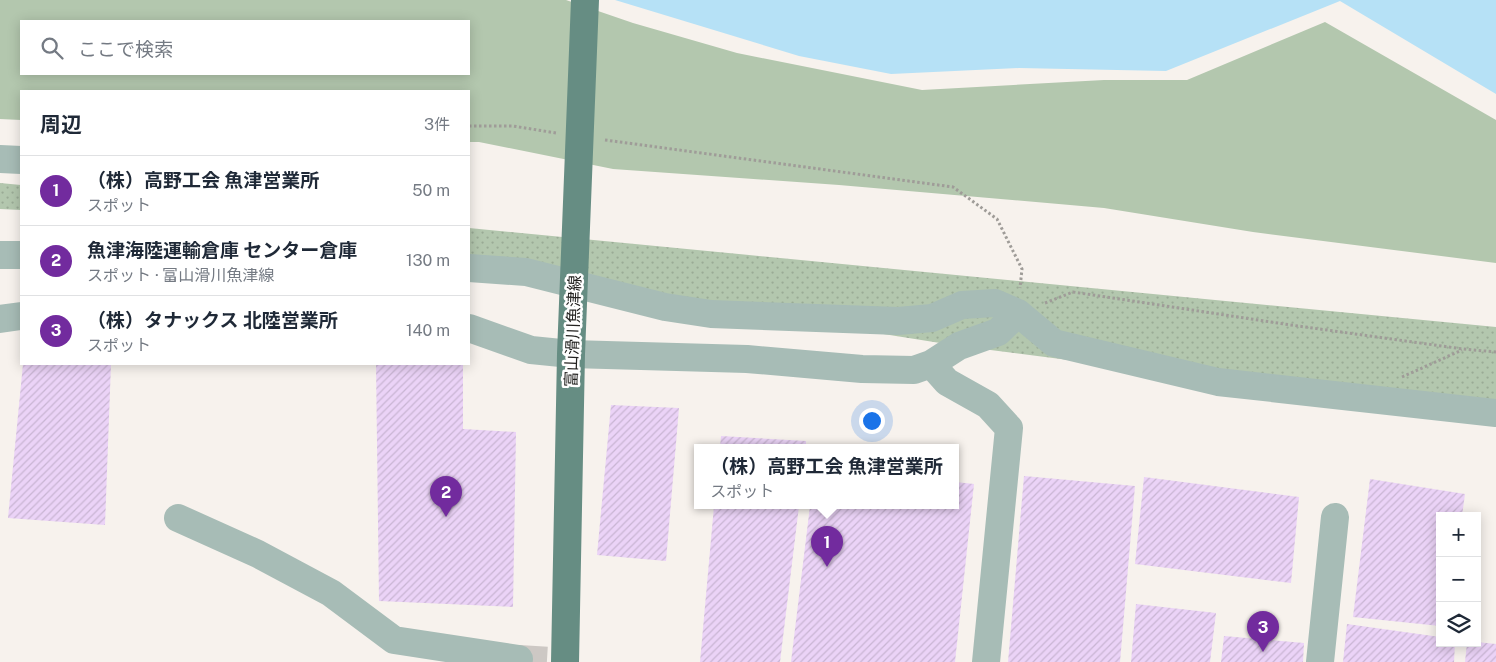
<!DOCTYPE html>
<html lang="ja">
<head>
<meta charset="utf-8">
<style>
  :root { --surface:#fff; --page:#f2f2f3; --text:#1f2937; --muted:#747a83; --line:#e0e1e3; --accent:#722b9e }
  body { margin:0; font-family:"Public Sans","Noto Sans JP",sans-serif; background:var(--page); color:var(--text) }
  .controls { position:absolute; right:15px; bottom:15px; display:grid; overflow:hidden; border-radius:0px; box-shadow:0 2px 12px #0003 }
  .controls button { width:45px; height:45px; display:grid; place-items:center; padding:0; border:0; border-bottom:1px solid var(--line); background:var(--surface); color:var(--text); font:25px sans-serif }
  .you { position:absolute; left:871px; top:420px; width:18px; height:18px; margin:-12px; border:4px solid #fff; border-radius:50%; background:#1a73e8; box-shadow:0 0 0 8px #1a73e833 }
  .badge { display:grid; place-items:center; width:32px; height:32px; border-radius:50%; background:var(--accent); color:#fff; font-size:16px; font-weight:700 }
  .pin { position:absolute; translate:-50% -41px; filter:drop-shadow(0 1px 2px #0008) }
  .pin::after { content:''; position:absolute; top:26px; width:18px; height:15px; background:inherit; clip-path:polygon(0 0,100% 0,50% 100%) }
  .popup { position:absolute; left:694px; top:444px; width:265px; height:65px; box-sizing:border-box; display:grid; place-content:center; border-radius:0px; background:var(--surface); filter:drop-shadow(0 1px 4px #0005); font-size:16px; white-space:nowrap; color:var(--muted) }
  .popup b { font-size:19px; color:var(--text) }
  .popup::after { content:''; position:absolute; left:50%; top:100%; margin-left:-10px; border:10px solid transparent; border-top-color:var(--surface) }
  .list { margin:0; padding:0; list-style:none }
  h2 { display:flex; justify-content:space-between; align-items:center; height:65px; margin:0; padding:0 20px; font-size:21px }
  h2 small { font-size:16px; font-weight:400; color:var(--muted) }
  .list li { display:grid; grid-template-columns:32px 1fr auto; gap:15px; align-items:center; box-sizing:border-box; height:70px; padding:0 20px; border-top:1px solid var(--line) }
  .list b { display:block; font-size:19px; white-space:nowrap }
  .list p { margin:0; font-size:16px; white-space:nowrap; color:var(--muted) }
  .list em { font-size:16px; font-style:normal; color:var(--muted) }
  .icon { flex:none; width:28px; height:28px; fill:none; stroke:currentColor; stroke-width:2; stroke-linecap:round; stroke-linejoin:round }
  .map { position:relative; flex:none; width:1496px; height:662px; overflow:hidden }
  .search { position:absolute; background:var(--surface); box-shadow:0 2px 12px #0003; left:20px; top:20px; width:450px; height:55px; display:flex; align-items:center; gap:12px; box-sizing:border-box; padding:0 18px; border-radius:0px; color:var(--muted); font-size:19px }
  .panel { position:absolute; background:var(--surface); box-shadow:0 2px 12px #0003; left:20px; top:90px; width:450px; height:275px; border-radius:0px }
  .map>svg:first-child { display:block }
</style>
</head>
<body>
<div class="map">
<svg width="1496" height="662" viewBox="0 0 1496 662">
  <defs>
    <pattern id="park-dots" width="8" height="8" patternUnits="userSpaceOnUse" patternTransform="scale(1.25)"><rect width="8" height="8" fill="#b3c7ae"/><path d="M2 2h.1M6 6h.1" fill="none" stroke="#9aab95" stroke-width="1.8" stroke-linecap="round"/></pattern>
    <pattern id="building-hatch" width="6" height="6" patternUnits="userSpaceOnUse" patternTransform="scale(1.25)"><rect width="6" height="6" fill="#ebd3f7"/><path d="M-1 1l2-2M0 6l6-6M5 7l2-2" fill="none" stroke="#c9b5d3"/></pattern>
  </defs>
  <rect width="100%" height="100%" fill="#f7f2ed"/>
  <path fill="#b3c7ae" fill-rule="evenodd" d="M0 0H566L633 23 737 53 922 90 1104 80H1187L1325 22 1496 120V263L1253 232 1104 208 839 185 613 169 479 142H469V91H21V120L0 119ZM21 21H469V74H21Z"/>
  <path fill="url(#park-dots)" d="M0 183 21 185V210L0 209Z
    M469 228 1496 327V415L959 346 469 268Z"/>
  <path fill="#b6e1f6" d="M615 0H1496V94L1340 1 1166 71 1019 68 891 74 799 56Z"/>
  <path fill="url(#building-hatch)" d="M23 364H111L105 525 8 518Z
    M376 364H463V429L516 432 513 607 379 601Z
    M611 405 679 408 666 561 597 555Z
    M721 436 806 441V448H720Z
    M1024 476 1135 486 1120 662H1008Z
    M1144 477 1299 497 1291 583 1135 564Z
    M1370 479 1465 494 1462 516H1440V626L1353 617Z
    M956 482 974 484 955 662H791L810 506H956Z
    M714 506H799L780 662H700Z
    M1136 604 1216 613 1210 662H1131Z
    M1347 624 1440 637V643H1455L1454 662H1343Z
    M1224 636 1304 643 1303 662H1221Z
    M1477 642 1496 644V662H1465L1467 643Z"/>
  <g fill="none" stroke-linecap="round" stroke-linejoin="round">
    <path stroke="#cdc8c4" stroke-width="28" stroke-dasharray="28 14" stroke-linecap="butt" d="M519 659 570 662"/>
    <path stroke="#9f9c98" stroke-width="3" stroke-dasharray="2.5 2.5" stroke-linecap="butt" d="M469 126H513L556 133
      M605 140 953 187 997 219 1022 269 1020 288
      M1045 303 1073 292 1291 325 1463 349 1496 352
      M1402 377 1462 350"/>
    <path stroke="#a7bcb6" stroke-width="28" d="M0 159 21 160
      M0 255H21
      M469 268 526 272 665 307 711 314 898 321 932 318 962 305 995 303 1018 313
      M0 319 21 316
      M469 328 531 350 571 354 747 359 862 369 914 370 931 364 959 346 998 332 1018 313 1054 343 1218 382 1496 413
      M931 364 947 382 988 405 1009 428 986 662
      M178 518 258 554 331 593 394 640 519 659
      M1320 662 1335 517"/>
    <path stroke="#668d83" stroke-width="28" d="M565 662 571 354 585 0"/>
  </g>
  <g text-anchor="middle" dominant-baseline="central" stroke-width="5" stroke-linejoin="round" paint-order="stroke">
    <g font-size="16" fill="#232220" stroke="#fff">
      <text transform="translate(573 331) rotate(-88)">富山滑川魚津線</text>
    </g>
  </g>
</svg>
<div class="controls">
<button>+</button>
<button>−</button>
<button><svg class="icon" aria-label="layers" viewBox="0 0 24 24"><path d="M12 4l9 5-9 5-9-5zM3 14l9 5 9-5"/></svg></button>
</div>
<div class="you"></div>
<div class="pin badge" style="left:827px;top:567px">1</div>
<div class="popup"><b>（株）高野工会 魚津営業所</b>スポット</div>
<div class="pin badge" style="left:446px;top:517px">2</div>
<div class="pin badge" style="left:1263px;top:652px">3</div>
<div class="search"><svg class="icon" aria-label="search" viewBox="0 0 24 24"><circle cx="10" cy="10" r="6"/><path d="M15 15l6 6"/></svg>ここで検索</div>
<section class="panel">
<h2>周辺<small>3件</small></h2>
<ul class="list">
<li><span class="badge">1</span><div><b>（株）高野工会 魚津営業所</b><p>スポット</p></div><em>50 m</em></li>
<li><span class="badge">2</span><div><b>魚津海陸運輸倉庫 センター倉庫</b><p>スポット · 富山滑川魚津線</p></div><em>130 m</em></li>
<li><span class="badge">3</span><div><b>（株）タナックス 北陸営業所</b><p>スポット</p></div><em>140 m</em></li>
</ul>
</section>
</div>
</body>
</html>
